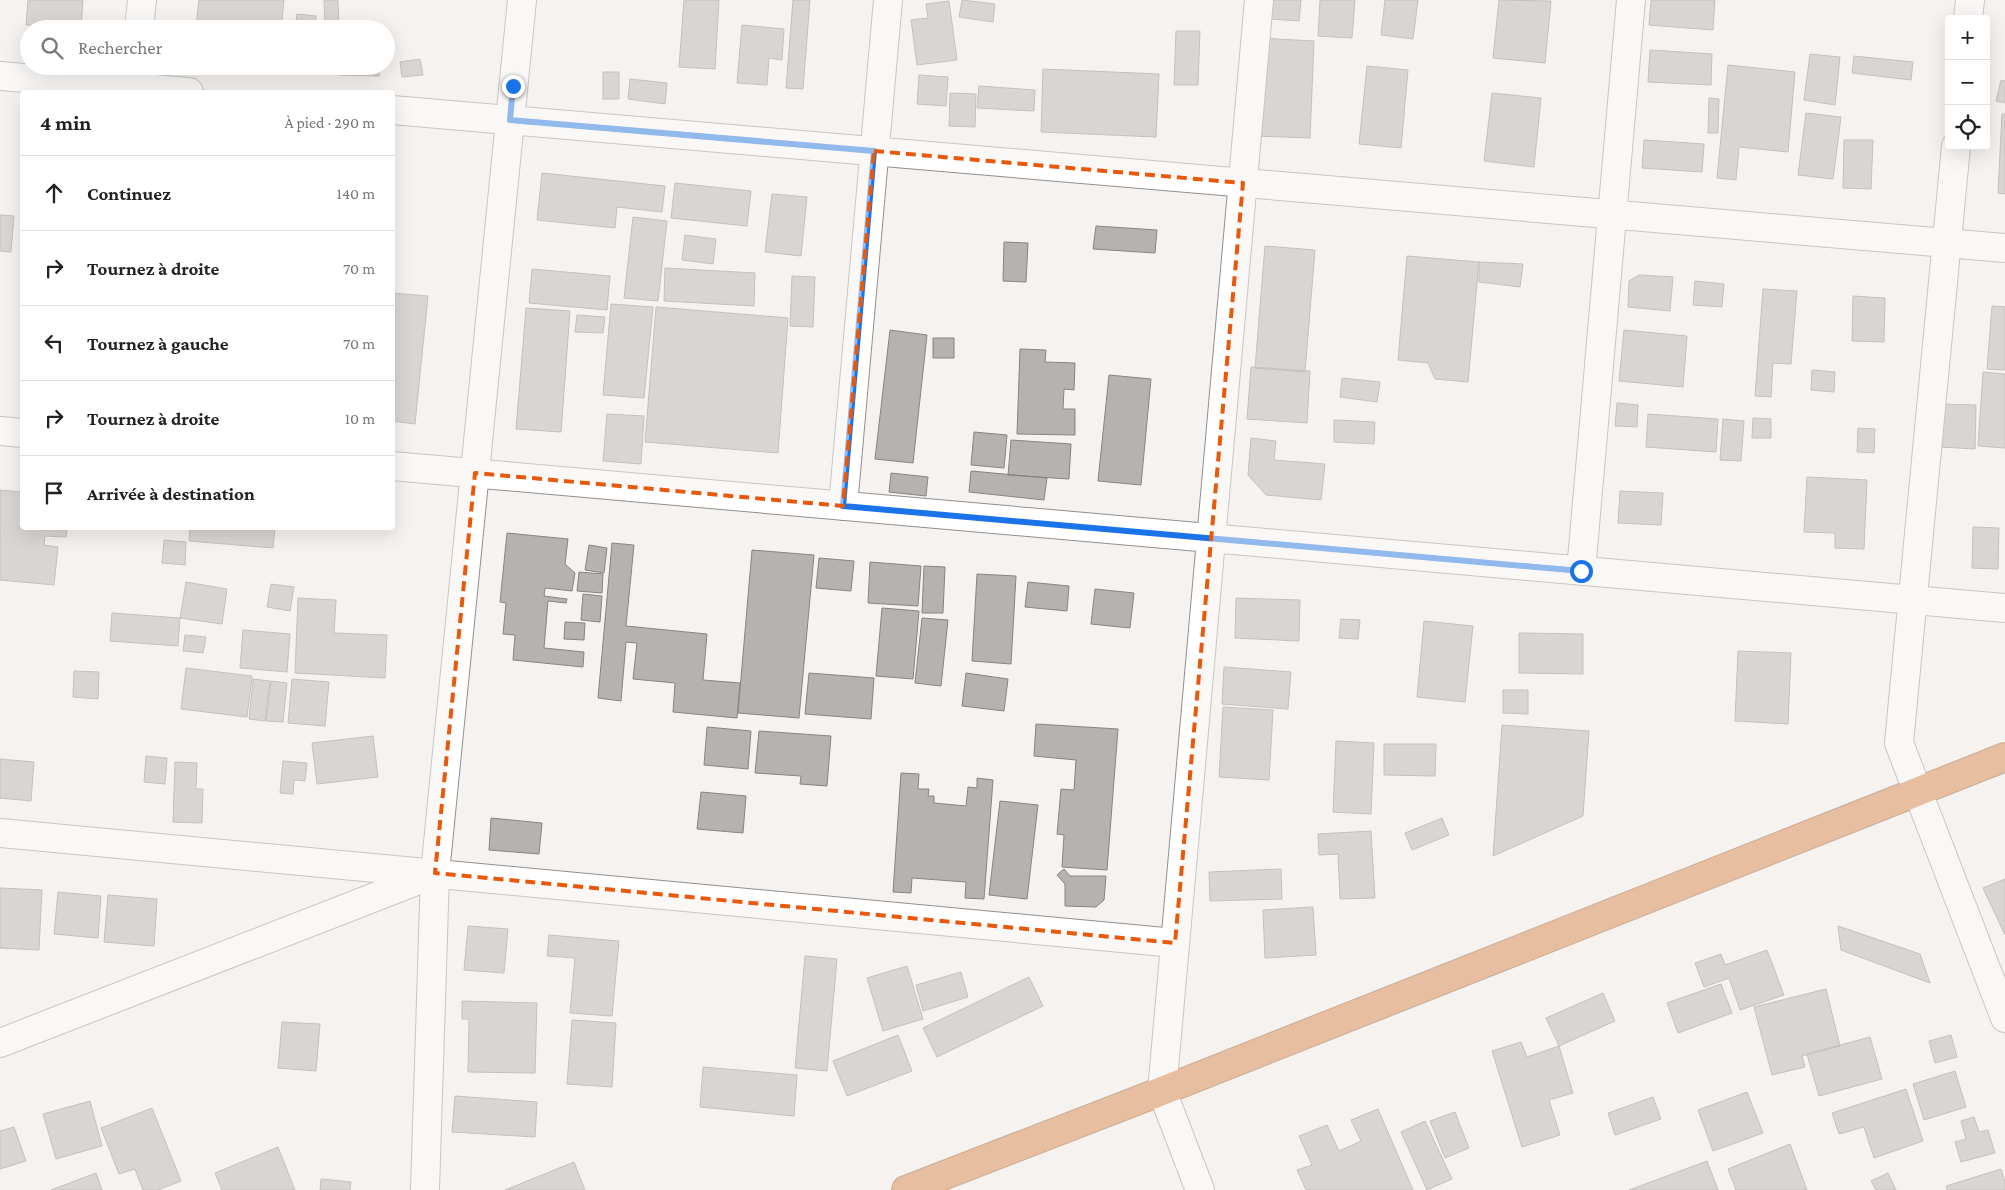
<!DOCTYPE html>
<html lang="fr">
<head>
<meta charset="utf-8">
<style>
  :root { --surface:#fff; --page:#f6f6f6; --text:#222; --muted:#767676; --line:#e0e0e0 }
  body { margin:0; font-family:"Crimson Pro",serif; background:var(--page); color:var(--text) }
  .controls { position:absolute; right:15px; top:15px; display:grid; overflow:hidden; border-radius:5px; box-shadow:0 5px 20px #0002 }
  .controls button { width:45px; height:45px; display:grid; place-items:center; padding:0; border:0; border-bottom:1px solid var(--line); background:var(--surface); color:var(--text); font:25px sans-serif }
  .stop { position:absolute; width:15px; height:15px; margin:-11px; border:4px solid #1a73e8; border-radius:50%; background:#fff }
  .stop.end { background:#1a73e8; border-color:#fff; box-shadow:0 1px 5px #0008 }
  .list { margin:0; padding:0; list-style:none }
  h2 { display:flex; justify-content:space-between; align-items:center; height:65px; margin:0; padding:0 20px; font-size:21px }
  h2 small { font-size:16px; font-weight:400; color:var(--muted) }
  .list li { display:grid; grid-template-columns:32px 1fr auto; gap:15px; align-items:center; box-sizing:border-box; height:75px; padding:0 20px; border-top:1px solid var(--line) }
  .list b { display:block; font-size:19px; white-space:nowrap }
  .list em { font-size:16px; font-style:normal; color:var(--muted) }
  .icon { flex:none; width:28px; height:28px; fill:none; stroke:currentColor; stroke-width:2; stroke-linecap:round; stroke-linejoin:round }
  .map { position:relative; flex:none; width:2005px; height:1190px; overflow:hidden }
  .search { position:absolute; background:var(--surface); box-shadow:0 5px 20px #0002; left:20px; top:20px; width:375px; height:55px; display:flex; align-items:center; gap:12px; box-sizing:border-box; padding:0 18px; border-radius:28px; color:var(--muted); font-size:19px }
  .panel { position:absolute; background:var(--surface); box-shadow:0 5px 20px #0002; left:20px; top:90px; width:375px; height:440px; border-radius:5px }
  .map>svg:first-child { display:block }
</style>
</head>
<body>
<div class="map">
<svg width="2005" height="1190" viewBox="0 0 2005 1190">
  <rect width="100%" height="100%" fill="#f5f2ef"/>
  <path fill="#b5b2b0" stroke="#878482" d="M28 0H83L81 28 26 25Z
    M199 0H284L281 29H218L196 26Z
    M324 0H338L339 29H325Z
    M684 0H719L715 69 679 67Z
    M793 0H810L803 89 786 88Z
    M962 0 995 4 993 22 959 17Z
    M1273 0H1301L1299 21 1271 19Z
    M1320 0H1355L1352 38 1318 36Z
    M1385 0H1418L1413 39 1381 35Z
    M1499 0 1551 1 1545 63 1493 58Z
    M1651 0H1715L1713 30 1649 25Z
    M949 1 957 60 917 65 911 20 928 18 926 4Z
    M297 14 316 16 315 29H295Z
    M742 25 784 29 782 60 769 58 767 85 737 83Z
    M1176 31H1200L1198 85H1174Z
    M1259 38 1314 41 1310 138 1255 136Z
    M1650 50 1712 54 1711 85 1648 82Z
    M1810 54 1840 57 1835 105 1804 100Z
    M1854 56 1913 62 1911 80 1852 73Z
    M420 59 423 75 402 77 400 62Z
    M1728 65 1795 72 1788 152 1739 147 1736 180 1717 178Z
    M290 66H310V72L290 70Z
    M340 66H380L379 76 339 75Z
    M1367 66 1408 70 1401 148 1359 144Z
    M1043 69 1159 74 1156 137 1041 132Z
    M603 72H619V99H603Z
    M919 75 948 77 946 106 917 104Z
    M630 79 667 83 665 104 628 99Z
    M2001 80 2005 81V103L1996 101Z
    M979 86 1035 90 1034 111 977 108Z
    M950 93 976 94 975 127 949 126Z
    M1492 93 1541 98 1534 167 1484 161Z
    M1709 98 1719 99 1718 133H1708Z
    M1806 113 1841 117 1833 179 1798 175Z
    M2002 114H2005V194L1998 193Z
    M1644 140 1704 144 1702 172 1642 168Z
    M1844 140H1873L1871 189 1843 188Z
    M542 173 665 186 662 212 617 207 615 228 537 220Z
    M675 183 751 191 747 226 671 218Z
    M772 194 807 197 801 256 765 252Z
    M0 215 14 216 11 252 0 251Z
    M633 217 667 221 658 301 624 298Z
    M1096 226 1157 230 1155 253 1093 249Z
    M685 235 716 239 713 264 682 260Z
    M1004 242 1028 243 1026 282 1003 281Z
    M1265 246 1315 250 1305 372 1255 368Z
    M1407 256 1479 262 1468 382 1435 379 1428 363 1398 360Z
    M1479 262 1523 264 1520 287 1479 282Z
    M665 268 755 273 754 306 664 301Z
    M532 269 610 276 607 310 529 303Z
    M1639 275 1673 277 1670 311 1628 307 1629 281Z
    M792 276 815 277 813 327 790 326Z
    M1695 281 1724 284 1722 307 1693 305Z
    M1763 289 1797 291 1791 364 1773 363 1771 397 1755 396Z
    M392 293 428 296 415 424 392 421Z
    M1853 296 1885 298 1884 342 1852 341Z
    M611 304 653 307 644 398 603 395Z
    M1992 306 2005 307V370L1987 369Z
    M656 307 788 318 778 453 645 442Z
    M526 308 570 311 561 432 516 429Z
    M577 315 605 317 603 333 575 332Z
    M890 330 927 335 913 463 875 459Z
    M1624 330 1687 336 1683 387 1619 381Z
    M933 338H954V358H933Z
    M1020 349 1046 350 1045 362 1075 363 1074 390 1064 389 1063 409H1075V435L1017 434Z
    M1251 367 1310 371 1307 423 1247 419Z
    M1812 370 1835 372 1834 392 1811 390Z
    M1983 372 2005 374V448L1978 446Z
    M1109 375 1151 379 1141 485 1098 481Z
    M1342 378 1380 382 1377 402 1340 397Z
    M1617 403 1638 405 1637 427 1615 426Z
    M1940 404 1976 405 1975 449 1939 447Z
    M607 414 644 416 641 464 603 461Z
    M1648 414 1718 419 1716 452 1646 447Z
    M1753 418 1771 419V438H1752Z
    M1723 419 1744 421 1741 461 1720 460Z
    M1334 420 1375 422 1374 444 1334 442Z
    M1858 428 1875 429 1874 453 1857 452Z
    M974 432 1007 435 1004 468 971 465Z
    M1251 438 1276 441 1274 460 1325 464 1321 500 1266 495 1248 475Z
    M1011 440 1071 444 1069 479 1008 475Z
    M971 471 1047 478 1044 500 969 492Z
    M891 473 928 477 926 496 889 492Z
    M1807 477 1867 480 1864 549 1835 548V533L1804 532Z
    M0 490 22 492V528H67L66 537 45 536 44 545 58 547 54 585 0 580Z
    M1620 491 1663 493 1661 525 1618 523Z
    M1973 527 1999 528 1998 569 1972 568Z
    M190 528H275L273 548 189 541Z
    M507 533 568 539 565 564 575 573 572 591 545 588 544 596 567 599 566 603 548 601 544 648 584 652 583 667 513 660 515 635 503 634 506 603 500 602Z
    M164 540 186 542 185 565 162 563Z
    M612 543 634 545 626 626 707 634 703 680 740 683 737 718 673 712 675 683 633 679 637 643 626 642 621 701 598 698Z
    M589 545 607 548 604 573 585 570Z
    M752 550 814 555 799 718 738 713Z
    M819 558 854 561 851 591 816 588Z
    M870 562 921 566 918 606 868 603Z
    M924 566 945 567 943 613H922Z
    M579 572 603 574 602 593 577 591Z
    M977 574 1016 576 1011 664 972 661Z
    M186 582 227 589 222 624 180 618Z
    M1028 582 1069 586 1067 611 1025 607Z
    M271 584 294 587 290 611 267 607Z
    M1095 589 1134 593 1130 628 1091 624Z
    M583 594 602 596 600 622 581 620Z
    M298 598 336 600 334 633 387 635 385 678 295 673Z
    M1236 598 1300 600 1299 641 1235 638Z
    M882 608 919 611 913 679 876 676Z
    M112 613 180 618 178 646 110 641Z
    M922 618 948 620 941 686 915 683Z
    M1341 619 1360 620 1358 639 1339 638Z
    M1424 621 1473 626 1465 702 1417 697Z
    M565 622 585 623 584 640 564 639Z
    M243 630 290 634 287 672 240 668Z
    M1519 633 1583 634V674L1519 673Z
    M185 635 206 637 203 653 183 651Z
    M1738 651 1791 653 1788 724 1735 721Z
    M1224 667 1291 672 1288 709 1222 704Z
    M186 668 252 676 247 717 181 709Z
    M74 671 99 672 98 699 73 697Z
    M809 673 874 678 871 719 805 714Z
    M966 673 1008 679 1004 711 962 706Z
    M253 679 270 681 265 721 249 719Z
    M292 679 329 682 325 726 288 723Z
    M271 681 287 683 283 722 266 721Z
    M1503 690H1528V714L1503 713Z
    M1223 707 1273 710 1269 780 1219 777Z
    M1036 724 1118 729 1107 870 1062 867 1064 835 1057 834 1061 789 1074 790 1076 760 1034 756Z
    M1502 725 1589 731 1583 816 1493 856Z
    M707 727 751 731 748 769 704 765Z
    M759 731 831 736 827 786 800 784 801 776 755 773Z
    M373 736 378 777 317 784 312 743Z
    M1336 741 1374 743 1371 814 1333 812Z
    M1384 744H1436L1435 776 1384 775Z
    M146 756 167 758 165 784 144 782Z
    M0 759 34 762 31 801 0 798Z
    M283 761 307 763 305 781 294 780 293 794 280 793Z
    M175 762 197 763 196 789H203L202 823 173 822Z
    M901 773 919 774 918 789H929L928 796H934V803L966 806 968 787 977 788V778L993 780 984 899 965 898 966 882 912 878 911 893 893 892Z
    M701 792 746 796 743 833 697 829Z
    M1000 801 1038 805 1027 899 989 895Z
    M491 818 542 823 539 854 489 850Z
    M1442 818 1449 835 1412 850 1405 833Z
    M1371 831 1375 898 1340 899 1338 854 1319 855 1318 834Z
    M1064 869 1070 876H1106L1104 900 1096 907 1065 906V884L1057 875Z
    M1281 869 1282 899 1210 901 1209 872Z
    M2005 879V935L1983 888Z
    M0 888 42 890 39 950 0 948Z
    M58 892 101 896 98 938 54 934Z
    M108 895 157 899 154 946 104 942Z
    M1313 907 1316 955 1265 958 1263 910Z
    M468 926 508 929 504 973 464 970Z
    M1838 926 1920 954 1930 983 1841 950Z
    M549 935 619 941 612 1016 570 1013 575 958 547 956Z
    M1767 950 1784 995 1740 1010 1729 978 1704 987 1695 963 1721 954 1725 965Z
    M805 956 837 959 827 1071 795 1068Z
    M907 966 923 1019 883 1031 867 978Z
    M961 972 968 997 923 1011 916 985Z
    M1029 977 1043 1006 937 1057 923 1028Z
    M1721 984 1732 1013 1678 1033 1667 1003Z
    M1826 989 1840 1046 1802 1056 1805 1067 1772 1075 1754 1007Z
    M1603 993 1615 1021 1559 1046 1546 1018Z
    M462 1001 537 1003 535 1073 468 1072 469 1019H462Z
    M572 1020 616 1023 612 1087 567 1084Z
    M282 1022 320 1024 316 1071 278 1068Z
    M898 1035 912 1071 847 1096 833 1061Z
    M1951 1035 1957 1057 1935 1063 1929 1041Z
    M1870 1037 1882 1079 1819 1096 1807 1054Z
    M1521 1042 1527 1057 1559 1046 1573 1093 1549 1100 1560 1135 1522 1147 1492 1051Z
    M703 1067 797 1075 794 1116 700 1107Z
    M1955 1071 1966 1107 1924 1120 1913 1084Z
    M1906 1089 1923 1141 1874 1158 1864 1127 1839 1134 1832 1113Z
    M1747 1092 1763 1133 1713 1151 1698 1110Z
    M455 1096 537 1102 535 1137 452 1132Z
    M1653 1097 1661 1119 1615 1135 1608 1113Z
    M90 1101 102 1146 56 1159 43 1114Z
    M152 1108 181 1181 158 1190H143L135 1169 119 1174 101 1128Z
    M1378 1109 1413 1190H1306L1297 1170 1312 1165 1299 1136 1327 1125 1339 1151 1361 1141 1351 1120Z
    M1455 1112 1469 1148 1445 1158 1430 1121Z
    M1974 1117 1979 1132 1988 1130 1995 1153 1961 1162 1955 1142 1966 1139 1961 1121Z
    M1425 1121 1452 1179 1427 1190 1401 1132Z
    M14 1127 26 1161 0 1169V1131Z
    M1790 1144 1807 1190H1736L1728 1169Z
    M278 1147 295 1190H222L215 1173Z
    M1707 1161 1718 1190H1629Z
    M574 1162 585 1190H505Z
    M2001 1169 2005 1182V1190H1947L1946 1186Z
    M96 1173 102 1190H51Z
    M1888 1173 1896 1190H1876L1871 1181Z
    M321 1179 351 1182 350 1190H320Z"/>
  <g fill="none" stroke-linecap="round" stroke-linejoin="round">
    <defs>
      <path id="minor" d="M1968 19 1970 0
        M139 29 142 0
        M0 76 189 92
        M392 110 2005 248
        M1956 146 1899 743 2005 1018
        M0 431 22 433
        M392 466 2005 608
        M843 506 888 0
        M1581 571 1631 0
        M0 833 1175 943
        M0 1043 429 876
        M425 1190 435 873 522 0
        M1200 1190 1162 1091 1259 0"/>
      <path id="highway" d="M906 1190 1162 1091 2005 757"/>
    </defs>
    <use href="#minor" stroke="#928f8d" stroke-width="30"/>
    <use href="#highway" stroke="#925a30" stroke-width="30"/>
    <use href="#minor" stroke="#fff" stroke-width="28"/>
    <use href="#highway" stroke="#d47f3e" stroke-width="28"/>
  </g>
  <g fill="none" stroke-linecap="round" stroke-linejoin="round">
    <path stroke="#1a73e8" stroke-width="6" d="M513 86 510 120 874 151 843 506 1581 571"/>
  </g>
  <path d="M0 0H2005V1190H0ZM874 151 1243 183 1175 943 435 873 475 473 843 506Z" fill="#f5f2ef" fill-opacity=".55" fill-rule="evenodd"/>
  <path fill="none" stroke="#e8590c" stroke-width="4" stroke-dasharray="10 6" stroke-linejoin="round" d="M874 151 1243 183 1175 943 435 873 475 473 843 506Z"/>
</svg>
<div class="controls">
<button>+</button>
<button>−</button>
<button><svg class="icon" aria-label="locate" viewBox="0 0 24 24"><circle cx="12" cy="12" r="6"/><path d="M12 2v4M12 18v4M2 12h4M18 12h4"/></svg></button>
</div>
<div class="stop" style="left:1581px;top:571px"></div>
<div class="stop end" style="left:513px;top:86px"></div>
<div class="search"><svg class="icon" aria-label="search" viewBox="0 0 24 24"><circle cx="10" cy="10" r="6"/><path d="M15 15l6 6"/></svg>Rechercher</div>
<section class="panel">
<h2>4 min<small>À pied · 290 m</small></h2>
<ul class="list">
<li><svg class="icon" aria-label="ahead" viewBox="0 0 24 24"><path d="M12 20V5M6 11l6-6 6 6"/></svg><div><b>Continuez</b></div><em>140 m</em></li>
<li><svg class="icon" aria-label="right" viewBox="0 0 24 24"><path d="M7 20v-9h11M14 6l5 5-5 5"/></svg><div><b>Tournez à droite</b></div><em>70 m</em></li>
<li><svg class="icon" aria-label="left" viewBox="0 0 24 24"><path d="M17 20v-9H6M10 6l-5 5 5 5"/></svg><div><b>Tournez à gauche</b></div><em>70 m</em></li>
<li><svg class="icon" aria-label="right" viewBox="0 0 24 24"><path d="M7 20v-9h11M14 6l5 5-5 5"/></svg><div><b>Tournez à droite</b></div><em>10 m</em></li>
<li><svg class="icon" aria-label="arrive" viewBox="0 0 24 24"><path d="M6 21V4h12l-3 4 3 4H6"/></svg><div><b>Arrivée à destination</b></div></li>
</ul>
</section>
</div>
</body>
</html>
